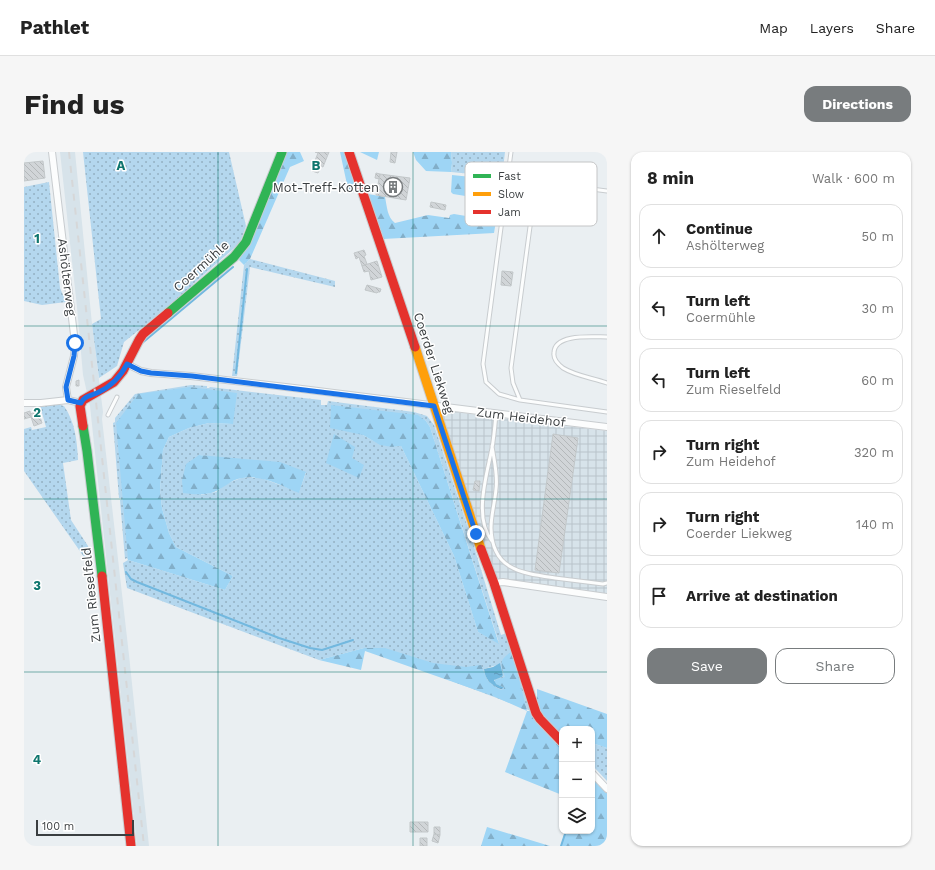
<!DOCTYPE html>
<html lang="en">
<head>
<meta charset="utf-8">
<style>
  :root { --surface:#fff; --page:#f6f6f6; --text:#222; --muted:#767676; --line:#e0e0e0; --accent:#787c7e }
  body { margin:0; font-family:"Work Sans",sans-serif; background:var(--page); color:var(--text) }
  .controls { position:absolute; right:12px; bottom:12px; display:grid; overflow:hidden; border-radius:8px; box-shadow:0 1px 3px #0004 }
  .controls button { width:36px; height:36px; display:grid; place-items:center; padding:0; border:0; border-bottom:1px solid var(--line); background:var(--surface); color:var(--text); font:20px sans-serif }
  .scale { position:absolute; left:12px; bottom:10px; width:98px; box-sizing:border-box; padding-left:4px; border:2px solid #3a3e40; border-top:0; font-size:11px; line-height:14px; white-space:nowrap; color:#3a3e40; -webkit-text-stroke:3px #fff; paint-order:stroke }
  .stop { position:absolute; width:12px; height:12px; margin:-9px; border:3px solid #1a73e8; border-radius:50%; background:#fff }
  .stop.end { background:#1a73e8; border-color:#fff; box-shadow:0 1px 4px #0008 }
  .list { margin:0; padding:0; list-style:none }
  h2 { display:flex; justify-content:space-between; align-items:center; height:52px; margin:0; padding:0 16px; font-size:17px }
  h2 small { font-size:13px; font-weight:400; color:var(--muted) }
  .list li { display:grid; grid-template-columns:26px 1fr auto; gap:12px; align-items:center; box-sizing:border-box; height:64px; margin:0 8px 8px; padding:0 8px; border:1px solid var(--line); border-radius:12px }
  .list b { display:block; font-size:15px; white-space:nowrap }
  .list p { margin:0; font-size:13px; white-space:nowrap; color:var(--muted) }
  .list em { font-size:13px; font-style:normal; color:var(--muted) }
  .actions { display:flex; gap:8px; padding:12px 16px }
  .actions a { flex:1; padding:9px 0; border:1px solid var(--accent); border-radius:12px; text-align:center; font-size:14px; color:var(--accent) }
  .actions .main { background:var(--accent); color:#fff }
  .icon { flex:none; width:22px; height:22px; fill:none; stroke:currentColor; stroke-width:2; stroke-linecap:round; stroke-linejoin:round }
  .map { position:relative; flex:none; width:583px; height:694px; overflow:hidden; border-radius:12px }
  header { display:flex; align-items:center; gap:24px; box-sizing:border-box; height:56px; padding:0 20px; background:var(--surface); border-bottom:1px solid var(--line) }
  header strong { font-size:19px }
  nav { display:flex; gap:22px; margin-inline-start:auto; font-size:14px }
  .intro { display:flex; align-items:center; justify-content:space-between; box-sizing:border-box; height:96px; padding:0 24px }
  h1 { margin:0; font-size:28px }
  .button { padding:10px 18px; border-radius:12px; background:var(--accent); color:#fff; font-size:14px; font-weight:700 }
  main { display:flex; gap:24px; padding:0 24px }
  aside { flex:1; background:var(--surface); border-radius:12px; box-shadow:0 1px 3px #0004 }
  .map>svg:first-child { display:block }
</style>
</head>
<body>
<header>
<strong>Pathlet</strong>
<nav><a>Map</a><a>Layers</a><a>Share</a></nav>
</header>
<div class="intro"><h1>Find us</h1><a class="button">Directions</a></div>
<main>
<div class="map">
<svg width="583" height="694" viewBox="0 0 583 694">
  <defs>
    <pattern id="industrial-grid" width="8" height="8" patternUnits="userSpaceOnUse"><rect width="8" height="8" fill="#d7e3ea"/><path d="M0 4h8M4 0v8" fill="none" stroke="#b9c4ca"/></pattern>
    <pattern id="grass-dots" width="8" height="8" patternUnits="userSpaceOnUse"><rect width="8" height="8" fill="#b4d7ee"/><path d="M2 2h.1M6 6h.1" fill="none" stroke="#93b0c2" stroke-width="1.8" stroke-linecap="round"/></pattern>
    <pattern id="forest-firs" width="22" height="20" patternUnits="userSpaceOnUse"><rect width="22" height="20" fill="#9ed5f5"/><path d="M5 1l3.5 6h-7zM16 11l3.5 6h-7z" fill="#82aec8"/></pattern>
    <pattern id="water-ripples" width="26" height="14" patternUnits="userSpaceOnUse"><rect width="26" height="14" fill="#72b8df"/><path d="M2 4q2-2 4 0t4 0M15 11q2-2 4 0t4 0" fill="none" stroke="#5f97b6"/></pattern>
    <pattern id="building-back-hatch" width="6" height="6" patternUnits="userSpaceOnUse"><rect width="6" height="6" fill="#d1d5d8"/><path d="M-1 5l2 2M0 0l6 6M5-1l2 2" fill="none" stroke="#b4b8ba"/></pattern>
  </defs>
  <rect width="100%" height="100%" fill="#eaeff2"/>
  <path fill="#d7e3ea" d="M36 0H51L68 172 79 260 78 267 105 503 125 694H113L66 254 59 223 53 155Z"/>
  <path fill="url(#industrial-grid)" d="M415 258 583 279V443L472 427Z"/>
  <path fill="url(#grass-dots)" fill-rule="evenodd" d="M59 0H205L222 74 216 91 169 132 170 134 100 190 93 214 75 226 68 172 77 167Z
    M427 0H481L478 25 427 20 428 11Z
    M25 30 36 136 42 150 18 153 0 149V35Z
    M226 107 311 129V135L226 115 213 224H208L220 113Z
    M167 233 183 234V236H185L186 235 297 248V253H303L304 249 390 260 403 264 410 273 448 388 477 483 483 481 507 559 340 496 295 508 103 436 99 411 104 408 103 406 101 407 96 348H97V346H95L89 271 91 270V266L111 242ZM115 242 209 272 185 271 165 276 145 285 139 298 136 338 138 356 145 381 152 395 209 424 201 438 104 408ZM393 263 402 269 406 275 475 491 454 480 430 404 377 294C360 296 353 291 339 283ZM176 303 282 321 275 340 237 326H217L202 332 192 340 177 343ZM476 512 479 523 478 525 471 527 470 530 479 535C467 533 462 531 460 517Z
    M32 252 40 254C51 270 53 288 54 308L39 311 47 368 64 394 67 415 0 319V277L7 275 8 278 22 275 16 254Z
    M568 591 583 596V629L568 613Z"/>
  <path fill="url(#forest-firs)" d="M261 0H276L280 9 266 15 226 107 220 113 215 108 224 89Z
    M316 0H323L336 42 324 37Z
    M336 0H355L353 8Z
    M389 0H427L428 11 427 20 402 19 392 8Z
    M428 23 477 28 475 47 454 46 429 42 427 40Z
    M344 42 361 45C363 54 363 65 371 71L404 63 425 66 426 63 430 62 472 69 470 81 359 87Z
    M166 235 213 241 209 272 185 271 165 276 145 285 139 298 136 338 138 356 145 381 152 395 209 424 201 438 104 408 92 271 114 242Z
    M307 253 394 263 402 269 406 275 475 492 454 480 430 404 377 294 368 295 356 293 339 283 306 276Z
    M310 282 331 295 328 306 340 313 335 326 302 311Z
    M175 303 256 310 282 320 275 341C256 333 239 323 218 326 206 328 199 337 190 340 180 344 170 342 159 341L158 328 162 312Z
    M340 496H361L409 511 442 515 457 513C463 528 463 531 477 538L480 537V535L471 532V528L481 525C476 510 475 509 488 499L503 559H510L513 547V537L583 562V596L568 591V577H538V643L481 620 503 559 469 544 341 499 337 518 295 508Z
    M568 617 583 637V691L580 694H537L541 679H568Z
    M463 675 526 694H457Z"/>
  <path fill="url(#water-ripples)" d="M476 511 479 523 478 525 470 528 472 532 479 535 480 536 477 537C467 533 461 528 460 517L469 515Z"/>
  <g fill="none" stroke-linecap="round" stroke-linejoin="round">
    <path stroke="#72b8df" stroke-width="2" d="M117 192 209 115
      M212 221 223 117
      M102 420 107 427 113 430 255 486 286 496 298 498 329 488
      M509 564 514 571
      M533 592 538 597
      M537 694 542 679"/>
  </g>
  <path fill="url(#building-back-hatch)" stroke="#c2c7c9" d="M291 0H305L299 15 290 11 294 1Z
    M367 0H373L371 11 366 10Z
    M19 9 21 26 0 29V11Z
    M290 14 296 17 294 21 288 19Z
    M352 21 356 22 355 27 351 26Z
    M356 22 386 26 382 48 352 43Z
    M407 50 422 53 421 58 406 55Z
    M340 98 342 103 340 104 343 112 338 114 335 105 332 107 330 101Z
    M353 109 358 125 347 128 345 119 340 120 338 114Z
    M478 119 489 120 487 134 477 133Z
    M343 133 357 137 356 140H354L353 141 341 138Z
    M55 228V234H52V229Z
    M6 259 7 265 0 267V261Z
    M14 259 18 271 10 274 6 262Z
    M529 282 554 286 535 421 511 418Z
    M451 329H456L455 339 449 338Z
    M386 670H404V680H386Z
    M410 675H416V683L410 682Z
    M410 682 416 683 414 691 408 689Z
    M396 686H403V694H396Z"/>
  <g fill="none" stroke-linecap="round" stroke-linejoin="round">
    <defs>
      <path id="lane" d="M487 0 459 212 462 230 475 242 496 248 583 260
        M483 26 583 39
        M583 185C569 185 530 181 530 201 529 207 535 213 539 216 552 224 569 226 583 231
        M496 248 489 231 487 216 512 30
        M84 263 93 245
        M468 294C470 308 474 323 472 337 471 350 467 363 467 376 468 418 497 421 531 426 547 428 563 430 579 432L583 431
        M468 389C449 366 463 322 468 296 470 285 471 273 472 262"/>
      <path id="street" d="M28 0 51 191 50 204 42 235 44 248
        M103 212 117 219 127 221 167 224 270 236 583 275
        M0 251H17L44 248 57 251
        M470 431 479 430 583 445
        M568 621 583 637"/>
      <path id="fast" d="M144 161 210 105 222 90 258 0
        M59 274 63 299 78 424"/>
      <path id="slow" d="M391 195 457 397"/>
      <path id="jam" d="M325 0 391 195
        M59 274 56 254 59 248 90 230 99 219 115 188 119 182 144 161
        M457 397 470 431 512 561 516 567 538 590
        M78 424 107 694"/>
    </defs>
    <use href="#lane" stroke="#c8cccf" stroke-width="5"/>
    <use href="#street" stroke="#c8cccf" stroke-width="8"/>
    <use href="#fast" stroke="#c8cccf" stroke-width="11"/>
    <use href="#slow" stroke="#c8cccf" stroke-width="11"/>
    <use href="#jam" stroke="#c8cccf" stroke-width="11"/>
    <use href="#lane" stroke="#fcfdfd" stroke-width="3"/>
    <use href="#street" stroke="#fcfdfd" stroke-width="6"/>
    <use href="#fast" stroke="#30b455" stroke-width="9"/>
    <use href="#slow" stroke="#ff9f0a" stroke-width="9"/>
    <use href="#jam" stroke="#e5322d" stroke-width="9"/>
    <path stroke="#d6d7d8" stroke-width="2" stroke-dasharray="7 7" stroke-linecap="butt" d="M45 0 120 694"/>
  </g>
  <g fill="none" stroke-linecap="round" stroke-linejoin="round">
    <path stroke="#1a73e8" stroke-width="5" d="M51 191 50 204 42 235 44 248 57 251C60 244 66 244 73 241 86 235 96 226 103 212L117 219 127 221 168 224 410 254 452 382"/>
  </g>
  <path fill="none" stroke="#0f766e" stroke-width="1" stroke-opacity="0.55" d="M194 0V694M389 0V694M0 174H583M0 347H583M0 520H583"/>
  <defs>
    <symbol id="building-ring" viewBox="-11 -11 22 22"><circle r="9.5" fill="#fff" stroke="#787c7e" stroke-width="1.5"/><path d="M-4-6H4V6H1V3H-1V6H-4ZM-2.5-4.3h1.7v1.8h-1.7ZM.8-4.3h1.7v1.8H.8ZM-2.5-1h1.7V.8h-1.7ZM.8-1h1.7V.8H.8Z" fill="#787c7e"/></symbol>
  </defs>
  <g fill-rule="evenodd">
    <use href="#building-ring" x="358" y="24" width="22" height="22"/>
  </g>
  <g text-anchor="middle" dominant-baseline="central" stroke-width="3" stroke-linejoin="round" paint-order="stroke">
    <g font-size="13" fill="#3a3e40" stroke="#fff" text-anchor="end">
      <text x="355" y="35">Mot-Treff-Kotten</text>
    </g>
    <g font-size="13" fill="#3a3e40" stroke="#fff">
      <text transform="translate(177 114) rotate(-42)">Coermühle</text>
      <text transform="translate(43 125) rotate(83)">Ashölterweg</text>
      <text transform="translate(410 211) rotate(72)">Coerder Liekweg</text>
      <text transform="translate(497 265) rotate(7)">Zum Heidehof</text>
      <text transform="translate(67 443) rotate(-96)">Zum Rieselfeld</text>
    </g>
  </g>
  <rect x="441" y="10" width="132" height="64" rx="6" fill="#fff" stroke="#c4c5c6" stroke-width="1"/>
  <rect x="449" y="22" width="18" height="4" fill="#30b455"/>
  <rect x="449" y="40" width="18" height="4" fill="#ff9f0a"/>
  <rect x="449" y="58" width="18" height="4" fill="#e5322d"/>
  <g font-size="11" fill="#3a3e40">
    <text x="474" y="28">Fast</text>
    <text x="474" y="46">Slow</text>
    <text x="474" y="64">Jam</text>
  </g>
  <g font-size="13" text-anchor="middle" font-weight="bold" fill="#0f766e" stroke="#fff" stroke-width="3" stroke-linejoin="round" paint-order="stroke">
    <text x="97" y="18">A</text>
    <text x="292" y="18">B</text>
    <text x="13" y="91">1</text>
    <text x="13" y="265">2</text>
    <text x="13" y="438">3</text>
    <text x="13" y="612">4</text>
  </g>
</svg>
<div class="controls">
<button>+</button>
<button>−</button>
<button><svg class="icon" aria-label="layers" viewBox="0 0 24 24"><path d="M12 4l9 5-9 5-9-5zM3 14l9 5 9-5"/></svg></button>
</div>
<div class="scale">100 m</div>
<div class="stop" style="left:51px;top:191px"></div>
<div class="stop end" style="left:452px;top:382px"></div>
</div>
<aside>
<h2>8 min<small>Walk · 600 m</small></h2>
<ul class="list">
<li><svg class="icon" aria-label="ahead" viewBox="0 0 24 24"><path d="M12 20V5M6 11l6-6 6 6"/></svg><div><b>Continue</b><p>Ashölterweg</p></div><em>50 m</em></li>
<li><svg class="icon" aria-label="left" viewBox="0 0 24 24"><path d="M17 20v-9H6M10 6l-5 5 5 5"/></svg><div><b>Turn left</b><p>Coermühle</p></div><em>30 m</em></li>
<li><svg class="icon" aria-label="left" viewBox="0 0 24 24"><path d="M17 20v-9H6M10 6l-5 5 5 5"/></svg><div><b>Turn left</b><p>Zum Rieselfeld</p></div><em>60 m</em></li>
<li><svg class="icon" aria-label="right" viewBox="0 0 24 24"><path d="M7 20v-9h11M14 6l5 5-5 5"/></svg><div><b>Turn right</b><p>Zum Heidehof</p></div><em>320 m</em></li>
<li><svg class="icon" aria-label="right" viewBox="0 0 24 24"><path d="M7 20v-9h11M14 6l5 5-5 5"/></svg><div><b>Turn right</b><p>Coerder Liekweg</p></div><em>140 m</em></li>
<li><svg class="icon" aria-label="arrive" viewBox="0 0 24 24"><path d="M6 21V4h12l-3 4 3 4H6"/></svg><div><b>Arrive at destination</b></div></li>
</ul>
<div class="actions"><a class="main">Save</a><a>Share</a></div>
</aside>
</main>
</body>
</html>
